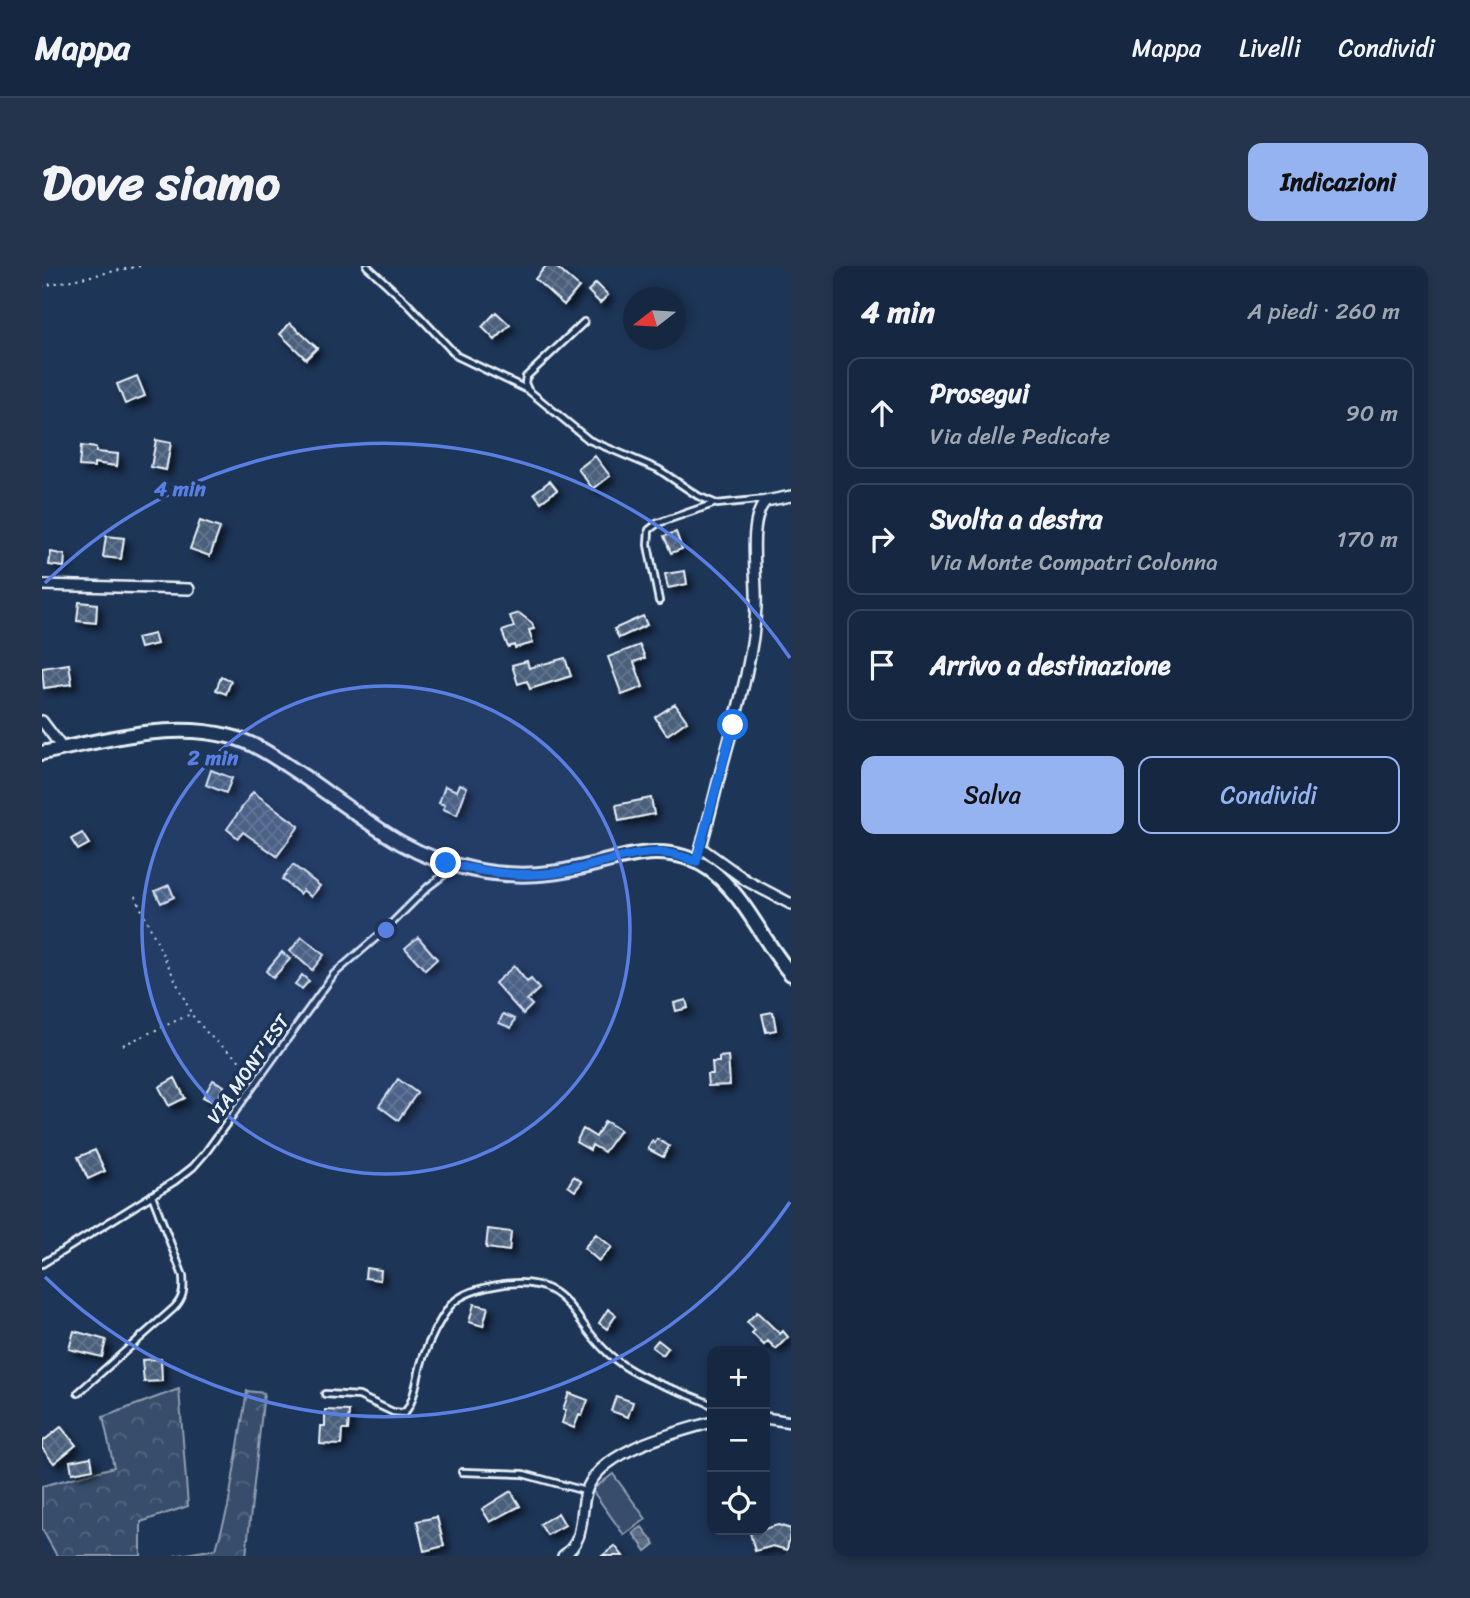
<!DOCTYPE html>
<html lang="it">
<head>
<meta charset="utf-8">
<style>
  :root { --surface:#162841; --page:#23344c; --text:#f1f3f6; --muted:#9ea6b1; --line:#35445a; --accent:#95b2f1 }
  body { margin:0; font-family:Sriracha,sans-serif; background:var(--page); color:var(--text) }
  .controls { position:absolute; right:21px; bottom:21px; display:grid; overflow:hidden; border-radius:14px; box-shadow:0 4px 10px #0003 }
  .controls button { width:63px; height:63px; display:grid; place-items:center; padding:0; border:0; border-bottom:2px solid var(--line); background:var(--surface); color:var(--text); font:35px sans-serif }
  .compass { position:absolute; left:581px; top:21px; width:63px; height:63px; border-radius:50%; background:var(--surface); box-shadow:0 4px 10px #0003; rotate:253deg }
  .stop { position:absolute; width:21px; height:21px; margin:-16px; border:5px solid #1a73e8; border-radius:50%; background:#fff }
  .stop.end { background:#1a73e8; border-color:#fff; box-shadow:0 2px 7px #0008 }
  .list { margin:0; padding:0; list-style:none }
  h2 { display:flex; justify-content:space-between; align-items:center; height:91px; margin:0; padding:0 28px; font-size:30px }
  h2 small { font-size:23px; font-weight:400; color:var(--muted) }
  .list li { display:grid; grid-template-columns:46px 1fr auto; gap:21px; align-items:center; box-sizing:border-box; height:112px; margin:0 14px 14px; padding:0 14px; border:2px solid var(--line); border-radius:14px }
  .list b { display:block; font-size:26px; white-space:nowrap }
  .list p { margin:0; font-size:23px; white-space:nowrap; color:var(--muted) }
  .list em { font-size:23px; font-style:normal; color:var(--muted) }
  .actions { display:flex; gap:14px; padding:21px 28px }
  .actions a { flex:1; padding:16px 0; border:2px solid var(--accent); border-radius:14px; text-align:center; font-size:24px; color:var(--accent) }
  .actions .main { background:var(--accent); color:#111 }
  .icon { flex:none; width:38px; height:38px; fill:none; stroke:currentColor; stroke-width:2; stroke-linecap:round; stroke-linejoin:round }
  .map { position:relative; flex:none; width:749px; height:1290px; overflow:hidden; border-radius:14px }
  header { display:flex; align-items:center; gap:42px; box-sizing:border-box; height:98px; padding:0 35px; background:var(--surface); border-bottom:2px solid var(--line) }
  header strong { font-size:33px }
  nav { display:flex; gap:38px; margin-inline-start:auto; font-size:24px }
  .intro { display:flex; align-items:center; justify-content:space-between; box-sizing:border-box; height:168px; padding:0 42px }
  h1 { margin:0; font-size:49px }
  .button { padding:18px 32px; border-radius:14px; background:var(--accent); color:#111; font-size:24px; font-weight:700 }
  main { display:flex; gap:42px; padding:0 42px }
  aside { flex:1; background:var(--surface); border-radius:14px; box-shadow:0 4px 10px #0003 }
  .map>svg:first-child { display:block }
</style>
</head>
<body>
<header>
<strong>Mappa</strong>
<nav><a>Mappa</a><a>Livelli</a><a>Condividi</a></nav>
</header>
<div class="intro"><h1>Dove siamo</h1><a class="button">Indicazioni</a></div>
<main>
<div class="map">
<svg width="749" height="1290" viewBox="0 0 749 1290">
  <defs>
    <pattern id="forest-crowns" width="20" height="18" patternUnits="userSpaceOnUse" patternTransform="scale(1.75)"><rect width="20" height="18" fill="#374d6c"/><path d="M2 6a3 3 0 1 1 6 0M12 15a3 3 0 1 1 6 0" fill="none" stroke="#546782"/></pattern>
    <pattern id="water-rules" width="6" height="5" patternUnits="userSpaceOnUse" patternTransform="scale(1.75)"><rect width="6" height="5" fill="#5d7089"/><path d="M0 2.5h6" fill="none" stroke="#505a66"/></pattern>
    <pattern id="building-cross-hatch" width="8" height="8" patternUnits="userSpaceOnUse" patternTransform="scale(1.75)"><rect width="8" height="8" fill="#495e7a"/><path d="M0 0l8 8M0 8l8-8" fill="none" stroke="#63768e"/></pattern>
    <filter id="shadow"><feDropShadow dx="5" dy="5" stdDeviation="3.5" flood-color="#0009"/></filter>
  </defs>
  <rect width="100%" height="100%" fill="#1d3557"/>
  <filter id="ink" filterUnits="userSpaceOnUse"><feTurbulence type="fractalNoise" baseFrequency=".0143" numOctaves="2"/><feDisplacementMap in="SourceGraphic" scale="14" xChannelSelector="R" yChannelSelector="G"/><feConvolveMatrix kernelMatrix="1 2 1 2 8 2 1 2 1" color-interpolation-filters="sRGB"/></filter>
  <g filter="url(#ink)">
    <path fill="url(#forest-crowns)" stroke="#909fb2" stroke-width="2" d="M137 1123 146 1240 99 1256V1290H15L0 1263V1220L72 1201 61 1151Z
      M205 1125 222 1127 204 1290H132L174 1283 186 1241Z"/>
    <path fill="#374d6c" stroke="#909fb2" stroke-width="2" d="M571 1208 604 1253 582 1269 550 1224Z"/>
    <path fill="url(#water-rules)" stroke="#95a4b5" stroke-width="2" d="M600 1261 613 1278 604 1285 591 1267Z"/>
    <path fill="url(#building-cross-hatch)" stroke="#e8f1f8" stroke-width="2" filter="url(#shadow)" d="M504 0H513L537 21 522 39 493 13Z
      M554 17 566 29 558 37 546 25Z
      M454 46 468 59 453 74 440 61Z
      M248 57 275 82 264 93 238 68Z
      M95 110 103 130 83 138 75 118Z
      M114 174 129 177 124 204 109 201Z
      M39 180 54 182V186L76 188 75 200 52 197V201L37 200Z
      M553 190 568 210 551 223 536 203Z
      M508 215 515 224 499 236 492 227Z
      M158 255 178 262 168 290 148 283Z
      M634 266 640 283 629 287 622 270Z
      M64 270 82 272 79 293 61 291Z
      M9 286 23 289 22 301 7 299Z
      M643 305 645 318 626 322 623 308Z
      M37 336 55 338 54 357 35 355Z
      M477 347 490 357 492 363 487 364 491 377 473 382 472 379 466 381 460 365 472 361 468 350Z
      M601 350 605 359 577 372 572 363Z
      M112 368 115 378 98 382 95 372Z
      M598 379 603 392 592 396 601 421 580 429 566 391Z
      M523 392 529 410 488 423 485 415 476 418 470 399 485 395 487 402Z
      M27 398 30 418 2 422 0 402Z
      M179 411 189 415 184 428 174 424Z
      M633 438 645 455 625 469 613 451Z
      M169 504 190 512 184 527 164 519Z
      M418 518 425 521 415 549 401 543 403 539 397 537 403 520 415 525Z
      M211 526 257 560 235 590 201 566 196 572 185 563Z
      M609 532 612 548 577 555 574 539Z
      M40 567 47 578 36 584 29 573Z
      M251 599 278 620 269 631 261 624 258 628 240 613Z
      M127 619 132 631 119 637 113 625Z
      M260 671 282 689 270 704 248 685Z
      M376 671 395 693 383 704 363 682Z
      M240 686 248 693 231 712 224 705Z
      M472 700 485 716 489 713 497 723 485 734 490 739 481 748 453 717Z
      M260 709 267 715 260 723 253 718Z
      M644 734 646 742 634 745 632 737Z
      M731 746 734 764 724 766 720 748Z
      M461 748 473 753 469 762 457 757Z
      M686 790 688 819 666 820 665 808H671L670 796H677V791Z
      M133 812 143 832 127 840 117 821Z
      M356 813 375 827 356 854 337 840Z
      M171 814 182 820 173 837 161 831Z
      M563 855 578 864 562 886 550 879 548 884 534 876 541 863 554 871Z
      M615 873 627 880 621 891 606 883 610 875 613 877Z
      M53 884 63 905 46 913 36 891Z
      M532 910 540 916 533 925 526 920Z
      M446 963 469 966 467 985 444 982Z
      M554 968 570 981 557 995 542 982Z
      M324 1002 339 1004 338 1014 323 1012Z
      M432 1038 446 1041 441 1060 427 1056Z
      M566 1043 574 1049 565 1063 557 1057Z
      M715 1046 738 1068 741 1065 746 1071 734 1083 726 1075 722 1079 710 1067 713 1064 705 1056Z
      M32 1065 64 1074 60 1091 27 1083Z
      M616 1074 626 1082 621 1089 610 1081Z
      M119 1093 120 1115 102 1116 100 1094Z
      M527 1127 546 1134 540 1150 537 1149 532 1162 520 1157 524 1144 521 1143Z
      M574 1130 591 1136 586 1151 569 1145Z
      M283 1144 307 1145 306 1164H300L299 1179 278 1178 279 1160H283Z
      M19 1161 34 1179 12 1197 0 1182V1176Z
      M49 1191 51 1203 30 1207 28 1195Z
      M469 1225 478 1240 448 1256 440 1243Z
      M516 1247 523 1259 505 1269 498 1258Z
      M395 1251 402 1280 382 1285 375 1255Z
      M736 1259 749 1263 745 1284 731 1280 713 1285 708 1267Z
      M573 1280 581 1290H560Z"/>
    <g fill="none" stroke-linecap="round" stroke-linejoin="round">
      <defs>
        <path id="lane" d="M325 0 363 35 415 90 486 124 547 174 616 203 656 230 675 238 724 233
          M486 124 483 117 484 111 542 56
          M617 335 606 279 607 264 616 257 671 238
          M0 998 133 915 151 901 164 886 292 708 344 663 386 621 411 602
          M36 1127 132 1042C142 1032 142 1023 141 1010L110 929
          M283 1128 317 1130 351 1146 362 1147C373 1137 375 1108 381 1092 387 1075 397 1055 408 1040 418 1028 435 1023 451 1020 533 1003 527 1061 578 1097 605 1117 640 1124 670 1139
          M420 1206 481 1208 543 1225"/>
        <path id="street" d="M0 319 147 323
          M0 455 21 483
          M659 582 705 615 749 638
          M654 596C665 564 672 530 681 497 694 449 712 390 714 340 716 313 704 254 724 235L749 230
          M723 1152 749 1156
          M521 1290C545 1273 537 1250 544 1226 557 1184 633 1167 670 1156"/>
        <path id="secondary" d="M0 487C59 475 125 455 186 470 213 476 238 495 261 510 294 533 325 557 359 577 403 602 458 613 508 607 563 602 615 567 667 603 703 629 720 675 749 708"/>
      </defs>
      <use href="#lane" stroke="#e8f1f8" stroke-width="10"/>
      <use href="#street" stroke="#e8f1f8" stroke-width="14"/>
      <use href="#secondary" stroke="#e8f1f8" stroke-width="18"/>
      <path stroke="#e8f1f8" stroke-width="2" stroke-dasharray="2 5" stroke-linecap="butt" d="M0 20 98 0
        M93 630 149 747
        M81 779 149 748 167 769 211 806"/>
      <use href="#lane" stroke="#1d3557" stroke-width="4.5"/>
      <use href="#street" stroke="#1d3557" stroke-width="9"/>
      <use href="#secondary" stroke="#1d3557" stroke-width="12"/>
    </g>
  </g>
  <g fill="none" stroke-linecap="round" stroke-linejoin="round" filter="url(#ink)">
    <path stroke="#1a73e8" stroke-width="9" d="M404 597C439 606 476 611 512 607 561 602 606 572 654 596L691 459"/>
  </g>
  <circle cx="344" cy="664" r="244" fill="#5a7fe2" fill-opacity=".12"/>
  <g fill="none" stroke="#5a7fe2" stroke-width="3.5">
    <circle cx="344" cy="664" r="244"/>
    <path d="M748 936A487 487 0 0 1 3 1011M3 317A487 487 0 0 1 748 392"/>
  </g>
  <g text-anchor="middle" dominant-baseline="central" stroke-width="7" stroke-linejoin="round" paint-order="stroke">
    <g font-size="19" fill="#e8f1f8" stroke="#1d3557">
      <text transform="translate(206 803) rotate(-55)">VIA MONT'EST</text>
    </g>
  </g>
  <circle cx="344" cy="664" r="10" fill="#5a7fe2" stroke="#1d3557" stroke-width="3.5"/>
  <g font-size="21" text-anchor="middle" font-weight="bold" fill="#5a7fe2" stroke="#1d3557" stroke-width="7" stroke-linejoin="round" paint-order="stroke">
    <text x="138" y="230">4 min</text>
    <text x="171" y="499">2 min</text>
  </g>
</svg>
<div class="controls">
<button>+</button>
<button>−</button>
<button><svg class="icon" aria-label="locate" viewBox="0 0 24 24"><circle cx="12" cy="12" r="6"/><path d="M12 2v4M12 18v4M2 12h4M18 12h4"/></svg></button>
</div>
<svg class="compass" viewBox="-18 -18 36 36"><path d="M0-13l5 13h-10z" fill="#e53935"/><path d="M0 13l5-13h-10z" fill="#9ea6b1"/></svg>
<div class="stop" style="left:691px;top:459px"></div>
<div class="stop end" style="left:404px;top:597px"></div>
</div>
<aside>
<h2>4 min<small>A piedi · 260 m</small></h2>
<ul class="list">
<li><svg class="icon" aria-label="ahead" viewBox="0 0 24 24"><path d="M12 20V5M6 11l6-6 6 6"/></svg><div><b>Prosegui</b><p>Via delle Pedicate</p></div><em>90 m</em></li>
<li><svg class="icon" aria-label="right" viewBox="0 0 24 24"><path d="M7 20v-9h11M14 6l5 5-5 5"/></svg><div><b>Svolta a destra</b><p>Via Monte Compatri Colonna</p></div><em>170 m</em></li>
<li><svg class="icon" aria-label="arrive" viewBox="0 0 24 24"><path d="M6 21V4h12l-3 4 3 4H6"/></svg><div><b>Arrivo a destinazione</b></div></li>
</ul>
<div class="actions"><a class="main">Salva</a><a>Condividi</a></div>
</aside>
</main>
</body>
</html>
